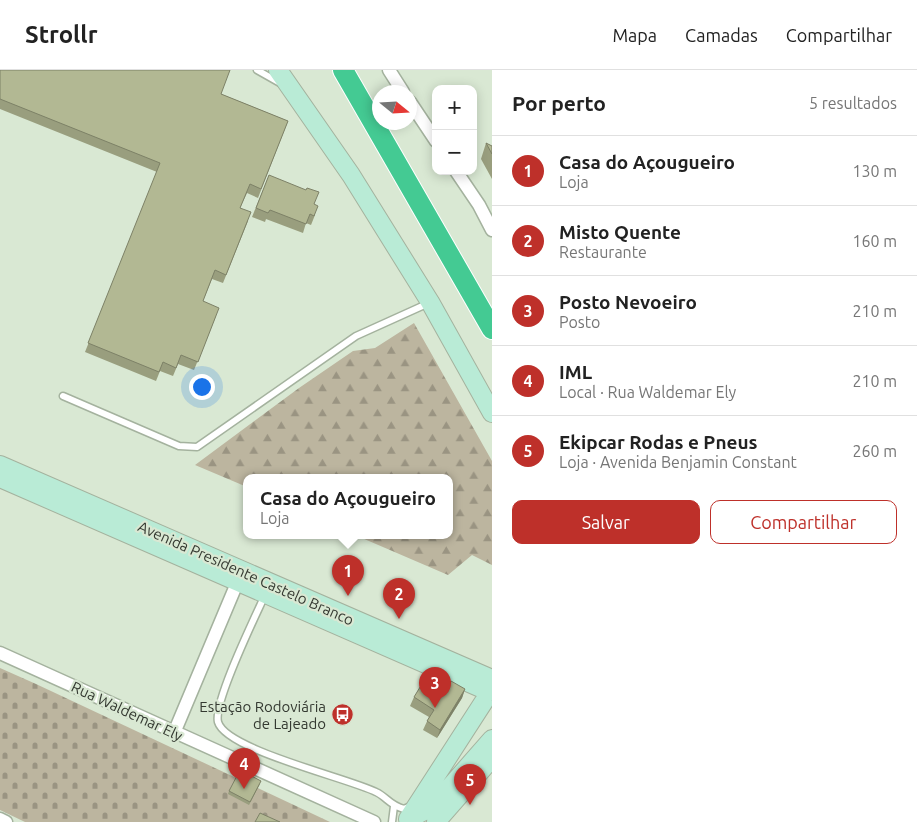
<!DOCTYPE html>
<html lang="pt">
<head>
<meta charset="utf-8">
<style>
  :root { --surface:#fff; --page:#f2f2f2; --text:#222; --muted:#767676; --line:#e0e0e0; --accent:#be302a }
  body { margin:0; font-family:Ubuntu,sans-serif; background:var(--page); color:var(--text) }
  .controls { position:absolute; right:15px; top:15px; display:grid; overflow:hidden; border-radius:10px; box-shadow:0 2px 12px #0003 }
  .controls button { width:45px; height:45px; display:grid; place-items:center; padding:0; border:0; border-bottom:1px solid var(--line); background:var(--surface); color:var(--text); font:25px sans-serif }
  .compass { position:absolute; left:372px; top:15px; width:45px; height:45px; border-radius:50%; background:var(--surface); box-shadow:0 2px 12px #0003; rotate:108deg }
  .you { position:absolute; left:201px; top:316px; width:18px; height:18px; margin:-12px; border:4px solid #fff; border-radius:50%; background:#1a73e8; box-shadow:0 0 0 8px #1a73e833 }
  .badge { display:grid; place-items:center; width:32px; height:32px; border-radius:50%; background:var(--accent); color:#fff; font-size:16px; font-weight:700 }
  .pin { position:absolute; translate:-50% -41px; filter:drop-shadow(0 1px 2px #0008) }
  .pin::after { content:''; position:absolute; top:26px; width:18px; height:15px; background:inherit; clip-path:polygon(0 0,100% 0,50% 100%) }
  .popup { position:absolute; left:243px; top:404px; width:210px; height:65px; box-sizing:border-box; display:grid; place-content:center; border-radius:10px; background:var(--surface); filter:drop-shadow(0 1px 4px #0005); font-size:16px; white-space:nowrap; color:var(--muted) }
  .popup b { font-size:19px; color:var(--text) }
  .popup::after { content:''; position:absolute; left:50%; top:100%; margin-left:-10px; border:10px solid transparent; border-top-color:var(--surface) }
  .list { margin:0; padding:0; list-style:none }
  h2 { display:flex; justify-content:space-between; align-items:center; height:65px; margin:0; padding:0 20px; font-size:21px }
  h2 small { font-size:16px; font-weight:400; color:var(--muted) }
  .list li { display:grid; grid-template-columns:32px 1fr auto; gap:15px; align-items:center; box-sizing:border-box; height:70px; padding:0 20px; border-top:1px solid var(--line) }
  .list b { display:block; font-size:19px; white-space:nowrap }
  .list p { margin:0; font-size:16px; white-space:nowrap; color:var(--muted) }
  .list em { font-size:16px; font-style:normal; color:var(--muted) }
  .actions { display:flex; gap:10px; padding:15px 20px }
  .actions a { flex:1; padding:11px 0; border:1px solid var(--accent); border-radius:10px; text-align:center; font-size:18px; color:var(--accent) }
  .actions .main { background:var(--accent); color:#fff }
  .map { position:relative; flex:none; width:492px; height:752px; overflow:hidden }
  header { display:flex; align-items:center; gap:30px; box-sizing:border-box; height:70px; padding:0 25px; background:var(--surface); border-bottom:1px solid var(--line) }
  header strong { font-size:24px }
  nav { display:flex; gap:28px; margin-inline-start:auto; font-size:18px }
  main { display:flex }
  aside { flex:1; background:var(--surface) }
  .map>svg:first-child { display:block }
</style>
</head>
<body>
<header>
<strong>Strollr</strong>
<nav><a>Mapa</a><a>Camadas</a><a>Compartilhar</a></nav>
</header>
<main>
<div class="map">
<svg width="492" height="752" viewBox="0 0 492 752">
  <defs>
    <pattern id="forest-firs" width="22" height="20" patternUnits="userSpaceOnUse" patternTransform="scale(1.25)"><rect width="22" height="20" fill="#bcb59f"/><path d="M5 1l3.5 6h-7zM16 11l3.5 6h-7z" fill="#9a9482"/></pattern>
    <pattern id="cemetery-stones" width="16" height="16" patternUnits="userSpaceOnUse" patternTransform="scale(1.25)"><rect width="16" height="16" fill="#bcb59f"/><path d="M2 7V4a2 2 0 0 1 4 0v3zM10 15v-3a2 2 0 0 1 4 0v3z" fill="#9a9482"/></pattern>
  </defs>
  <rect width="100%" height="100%" fill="#d9e8d3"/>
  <path fill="url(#forest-firs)" d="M414 253 492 391V495L472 485 448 505 355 465H449V407H247V417L195 395 299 318 353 281 375 278Z"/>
  <path fill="url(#cemetery-stones)" d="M0 598 36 614 330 752H25L0 740Z"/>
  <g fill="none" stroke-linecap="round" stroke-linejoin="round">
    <defs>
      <path id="service" d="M257 0 280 13
        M63 326 179 376 197 377 356 266 429 233
        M265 525C255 547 213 633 218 652 226 680 348 708 376 722 387 727 389 735 404 739L411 736
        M392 752 394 736"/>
      <path id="minor" d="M389 0 403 22
        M410 32 436 71
        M456 101 479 135 492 160
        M0 583 374 752
        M174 663 240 506
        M0 749 6 752"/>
      <path id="secondary" d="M278 0 351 105 430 232 492 343
        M0 395 492 609
        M0 408 490 622
        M411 748 428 739 442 726 492 669
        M408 749 492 619
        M436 752 492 688"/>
      <path id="trunk" d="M343 0 492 259"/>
    </defs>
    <use href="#service" stroke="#a4b29e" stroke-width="9"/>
    <use href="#minor" stroke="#a4b29e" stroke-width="15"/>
    <use href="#secondary" stroke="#a4b29e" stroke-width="20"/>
    <use href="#trunk" stroke="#fff" stroke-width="22"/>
    <use href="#service" stroke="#fff" stroke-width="6"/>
    <use href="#minor" stroke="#fff" stroke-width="12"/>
    <use href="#secondary" stroke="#b9ebd6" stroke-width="18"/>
    <use href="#trunk" stroke="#44ca93" stroke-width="20"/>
  </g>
  <path fill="#999e7e" d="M0 0 221 24 288 51 258 128 247 123 240 138 248 151 223 213 212 209 203 231 216 246 194 300 178 294 173 306 160 301 156 311 85 282 157 102 0 39Z
    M486 73 492 76V109L481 89Z
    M269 105 314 134 315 145 311 155 306 153 303 163 266 149 265 152 252 147Z
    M465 619 462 628 437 668 423 660 429 647 410 636 414 627 445 621Z
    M260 714 249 735 228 724 229 721Z"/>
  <path fill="#7d8167" d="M465 619 462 628 437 668 440 660Z"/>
  <path fill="#b2b893" stroke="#7d8167" d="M0 0H230L221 24 288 51 261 119 250 114 240 138 251 142 226 205 215 200 203 231 219 238 198 292 181 285 176 298 163 292 159 302 88 273 160 93 0 29Z
    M486 73 492 76V84Z
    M269 105 306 120 307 118 319 122 314 134 318 136 314 146 310 144 306 154 270 140 268 143 256 138Z
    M425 609 445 621 451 611 465 619 440 660 427 651 434 640 414 627Z
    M240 700 261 711 250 732 229 721Z
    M260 743 280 752H255Z"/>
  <defs>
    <symbol id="bus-disc" viewBox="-11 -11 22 22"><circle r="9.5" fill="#be302a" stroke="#d9e8d3"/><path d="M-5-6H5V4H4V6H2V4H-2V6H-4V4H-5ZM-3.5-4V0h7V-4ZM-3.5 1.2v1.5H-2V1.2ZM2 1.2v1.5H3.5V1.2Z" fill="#fff"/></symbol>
  </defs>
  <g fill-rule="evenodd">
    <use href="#bus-disc" x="330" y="632" width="25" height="25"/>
  </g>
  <g text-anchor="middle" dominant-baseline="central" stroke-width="4.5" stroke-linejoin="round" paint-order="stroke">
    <g font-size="15" fill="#343931" stroke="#d9e8d3">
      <text transform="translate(246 503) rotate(24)">Avenida Presidente Castelo Branco</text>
      <text transform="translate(127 641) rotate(25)">Rua Waldemar Ely</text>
    </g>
    <g font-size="15" fill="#343931" stroke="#d9e8d3" text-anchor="end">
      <text x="326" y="636">Estação Rodoviária<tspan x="326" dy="17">de Lajeado</tspan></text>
    </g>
  </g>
</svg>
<div class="controls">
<button>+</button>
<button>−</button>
</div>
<svg class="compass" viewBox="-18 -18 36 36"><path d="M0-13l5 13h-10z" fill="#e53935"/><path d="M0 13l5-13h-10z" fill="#767676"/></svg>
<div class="you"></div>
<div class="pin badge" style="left:348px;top:526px">1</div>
<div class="popup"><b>Casa do Açougueiro</b>Loja</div>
<div class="pin badge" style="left:399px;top:549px">2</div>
<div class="pin badge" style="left:435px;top:638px">3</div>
<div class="pin badge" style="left:244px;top:719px">4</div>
<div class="pin badge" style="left:470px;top:735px">5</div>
</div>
<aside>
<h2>Por perto<small>5 resultados</small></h2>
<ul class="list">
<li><span class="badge">1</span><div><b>Casa do Açougueiro</b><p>Loja</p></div><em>130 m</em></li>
<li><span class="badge">2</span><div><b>Misto Quente</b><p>Restaurante</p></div><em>160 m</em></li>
<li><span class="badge">3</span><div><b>Posto Nevoeiro</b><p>Posto</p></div><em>210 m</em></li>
<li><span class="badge">4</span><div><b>IML</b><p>Local · Rua Waldemar Ely</p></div><em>210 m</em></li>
<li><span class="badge">5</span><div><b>Ekipcar Rodas e Pneus</b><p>Loja · Avenida Benjamin Constant</p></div><em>260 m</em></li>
</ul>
<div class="actions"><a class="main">Salvar</a><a>Compartilhar</a></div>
</aside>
</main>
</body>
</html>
